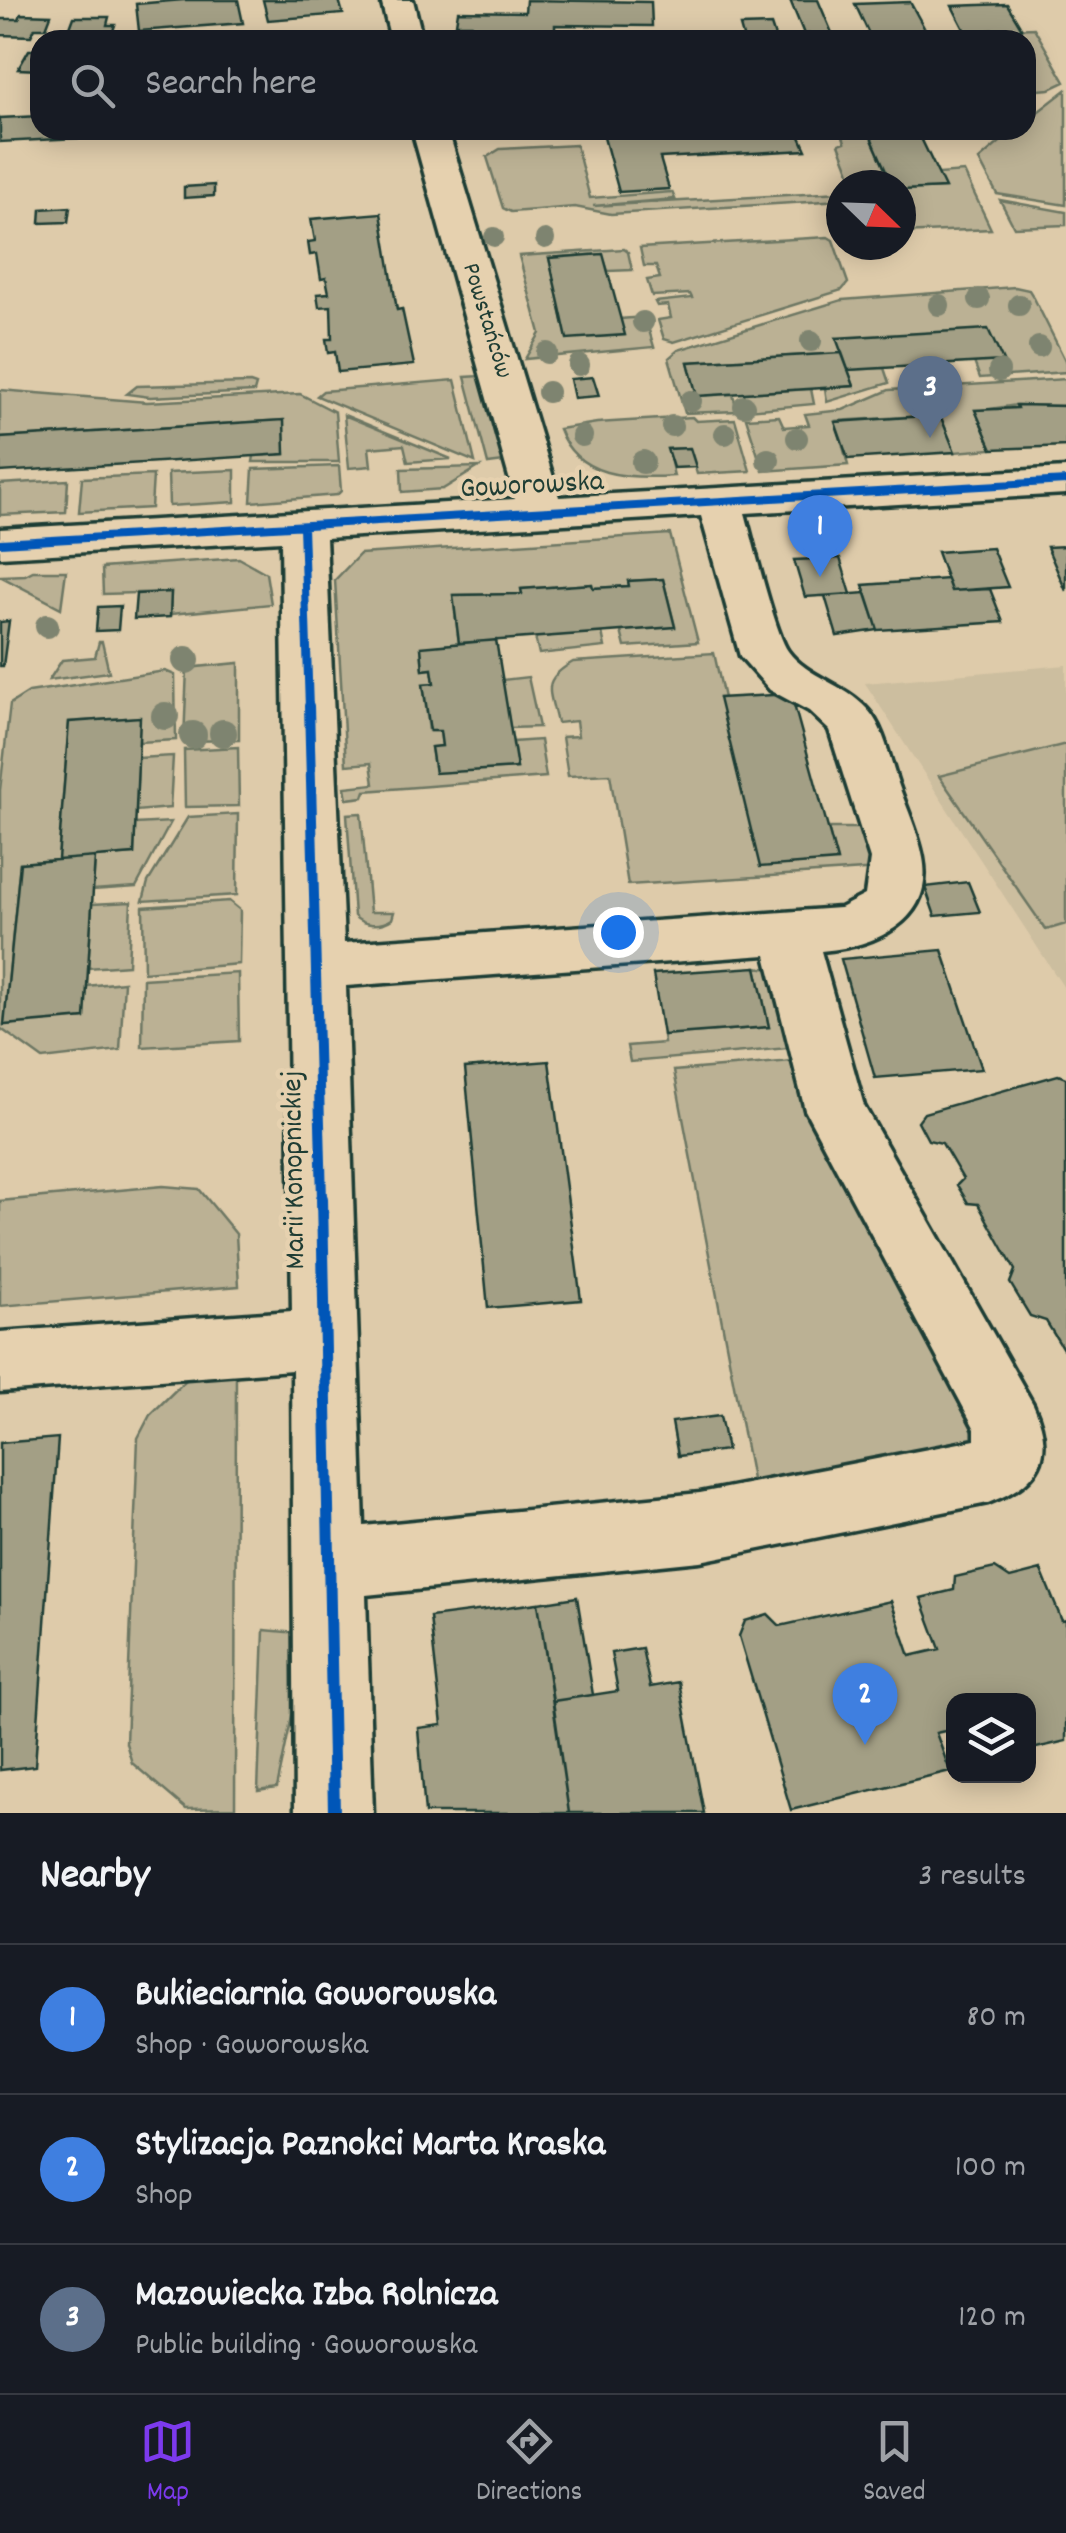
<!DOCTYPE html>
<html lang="en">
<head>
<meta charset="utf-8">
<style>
  :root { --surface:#171b24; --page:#242831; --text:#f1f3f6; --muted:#9ea1a6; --line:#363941; --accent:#7c3aed }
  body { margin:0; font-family:Dekko,sans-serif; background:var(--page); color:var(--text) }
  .controls { position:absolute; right:30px; bottom:30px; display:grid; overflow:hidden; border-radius:20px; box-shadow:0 5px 25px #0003 }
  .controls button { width:90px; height:90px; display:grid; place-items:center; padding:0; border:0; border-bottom:2px solid var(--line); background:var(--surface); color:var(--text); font:50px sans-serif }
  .compass { position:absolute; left:826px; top:170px; width:90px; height:90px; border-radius:50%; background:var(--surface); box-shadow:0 5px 25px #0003; rotate:113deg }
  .you { position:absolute; left:618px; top:932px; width:35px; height:35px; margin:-25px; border:8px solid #fff; border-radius:50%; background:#1a73e8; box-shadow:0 0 0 15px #1a73e833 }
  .badge { display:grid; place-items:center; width:65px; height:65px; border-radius:50%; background:var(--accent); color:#fff; font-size:32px; font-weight:700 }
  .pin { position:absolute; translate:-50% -82px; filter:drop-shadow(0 2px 5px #0008) }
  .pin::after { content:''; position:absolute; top:52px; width:35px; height:30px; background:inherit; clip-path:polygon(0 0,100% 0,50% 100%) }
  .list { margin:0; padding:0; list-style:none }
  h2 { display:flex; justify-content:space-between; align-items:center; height:130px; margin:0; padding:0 40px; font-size:42px }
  h2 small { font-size:32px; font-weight:400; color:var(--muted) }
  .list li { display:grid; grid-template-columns:65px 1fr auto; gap:30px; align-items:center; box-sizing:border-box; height:150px; padding:0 40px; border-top:2px solid var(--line) }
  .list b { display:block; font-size:38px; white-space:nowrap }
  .list p { margin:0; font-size:32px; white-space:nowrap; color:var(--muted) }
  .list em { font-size:32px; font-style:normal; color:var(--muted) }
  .icon { flex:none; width:55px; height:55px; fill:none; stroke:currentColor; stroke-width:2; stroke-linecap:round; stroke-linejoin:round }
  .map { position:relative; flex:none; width:1066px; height:1813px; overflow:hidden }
  .search { position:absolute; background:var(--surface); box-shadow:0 5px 25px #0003; left:30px; right:30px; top:30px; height:110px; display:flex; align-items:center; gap:25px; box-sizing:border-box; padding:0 35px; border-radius:30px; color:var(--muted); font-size:38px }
  .sheet { height:580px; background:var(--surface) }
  nav { display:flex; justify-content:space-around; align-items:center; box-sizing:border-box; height:140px; border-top:2px solid var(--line); background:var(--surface); font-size:28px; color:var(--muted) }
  nav a { display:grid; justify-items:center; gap:5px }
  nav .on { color:var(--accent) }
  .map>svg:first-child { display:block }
</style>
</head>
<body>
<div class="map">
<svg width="1066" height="1813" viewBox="0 0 1066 1813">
  <rect width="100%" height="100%" fill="#decbaa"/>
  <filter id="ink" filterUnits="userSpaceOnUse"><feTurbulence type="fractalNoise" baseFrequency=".01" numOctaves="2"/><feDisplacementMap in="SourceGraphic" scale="20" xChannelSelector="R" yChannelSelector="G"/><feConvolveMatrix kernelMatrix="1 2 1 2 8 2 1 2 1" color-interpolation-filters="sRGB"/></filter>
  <g filter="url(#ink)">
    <path fill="#ccbe9f" d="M1066 665V991L865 683Z"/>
    <path fill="#bbb194" stroke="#6d7764" stroke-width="2.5" d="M1034 28 1065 82 1050 89 1026 91V40H896L894 34Z
      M1066 90V205L997 194 979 160 1014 130H1026V121Z
      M841 130H868L892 185H855L839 144 845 142Z
      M576 145 590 198 672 192 675 199 593 206 841 192V200L611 214 575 207 511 212 503 208 487 157 500 149Z
      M964 172 991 229 901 233V190L944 188 938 174Z
      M1000 200 1066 212V225L1014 227Z
      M828 237 833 240 848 283 842 290 674 342 664 339 658 320 671 318 668 305 657 306 655 302 692 298 690 294 652 296 647 280 660 278 656 266H644L640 248Z
      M624 249 628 252 632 270 608 271 602 254 549 258 567 338 624 335 620 319 645 317 654 347 525 359 540 333 519 256Z
      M1015 287 1029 290 1034 298 1066 362V372L980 378 974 362 837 338 842 353 688 362 697 396 733 394 737 411 685 413 669 358 678 350 842 300Z
      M884 368 889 383 827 402 825 388 854 386 848 370Z
      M481 376 504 462 488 464 465 377Z
      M1066 379V406L1017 405 976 411 992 449 955 452 940 415 836 421 848 465 763 471 746 418 779 416 784 427 809 425 805 414 843 410 889 390Z
      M455 380 475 462 317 396 323 391Z
      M250 383 256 385 254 392 150 397 127 394 137 386Z
      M811 389 814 404 748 410 744 393Z
      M0 390 147 402 300 394 335 412 339 462H253L254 456 285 454 283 420 0 438Z
      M344 415 451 459 408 462 404 445 369 448 371 466 349 468Z
      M692 417 696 421 735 419 750 471 697 474 689 448 668 449 674 476C629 479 577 478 559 429L597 423Z
      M339 466 341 491 337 495 251 502 253 469Z
      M479 467 443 489 402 492 401 469Z
      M235 470V502L169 506 168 473Z
      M153 475 151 508 79 512 82 478Z
      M68 480 66 512 0 515V484Z
      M670 534 698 642 625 647 621 631 675 626 663 579 628 581 629 586 593 588 592 584 522 589V594L453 595 459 643 421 648 423 669H432L434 683 423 684 429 731H440L442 746 431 747 435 772 517 768 513 742 540 740 546 777 365 791 363 797 347 799 345 787 374 784 371 763 346 765 335 580 360 554Z
      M239 558 266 573 271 604 170 614 171 592 103 594 102 568Z
      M33 571H66L61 608 0 576 25 575Z
      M602 632 605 647 539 654 535 637Z
      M99 642H102L109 672 49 680 62 660 95 657Z
      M714 653 724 698 837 861 828 828H866L879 869 628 885 610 774 568 776 562 737 578 736 576 721 557 723C550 690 540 681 573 662Z
      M239 663V740L184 741 187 668Z
      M165 671 175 675 176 740 139 742V717L69 722 58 860 20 863 4 1024 84 1018 87 986 124 982 120 1050 43 1059 0 1028V790L10 704 29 692Z
      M528 677 539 727 510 728 502 680Z
      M1066 744V924L1046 930 939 776Z
      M238 747 239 806 185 807 184 750Z
      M173 756 170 808 136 811 138 758Z
      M361 813 370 912H394L392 919C380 927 363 926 354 916L347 814Z
      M238 814 237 895 143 901 148 882 188 817Z
      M171 822 136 887 93 890 95 857 134 854 135 824Z
      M229 901 240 910 239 964 144 972 143 907Z
      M131 902 128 965 88 968 92 904Z
      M756 967 770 969 789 1048 630 1062 627 1046 664 1043 663 1035 769 1027Z
      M238 973 239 1041 142 1047 143 979Z
      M792 1061 797 1083 978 1441 754 1490 674 1071Z
      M163 1186 199 1189 236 1234 239 1286 0 1306V1201Z
      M236 1365 235 1808 186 1809 132 1763 126 1743 138 1438 150 1415 189 1377Z
      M264 1630 309 1634 277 1788 258 1791Z"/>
    <path fill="#a39f85" stroke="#1f3d34" stroke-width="2.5" d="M183 0H238L243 23 139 31 136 4Z
      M263 0H339L343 14 268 20Z
      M526 0 651 2 652 26 555 25V36L469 35 471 24H456L458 11 525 12Z
      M790 0H818L835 40H811L809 34H804Z
      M910 2 927 33 870 36 855 4Z
      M1007 4 1022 29 965 31 952 6Z
      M21 14 51 15 46 28H35L31 36 0 35V19H19Z
      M74 17H109L107 25H115L112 34 67 36Z
      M771 25 776 40H744L740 26Z
      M29 50H40V70L18 69Z
      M40 116V130H118L117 136 0 142V118Z
      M602 130H797L806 150 660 158 669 189 619 192Z
      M868 130H917L945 188 901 190V185H892Z
      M214 185V196L184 198V187Z
      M70 207 68 222 40 223 41 209Z
      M381 213 397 310 402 309 414 365 338 372 335 352 328 353 326 339H332L331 306 319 307 317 294 329 293 326 278 321 279 317 254 310 255 308 242 315 241 311 219Z
      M603 254 625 335 567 339 549 258Z
      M988 329 1003 361 848 370 836 338Z
      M842 353 854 386 697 396 688 362Z
      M593 377 599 396 574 398 570 379Z
      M1016 405 1066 406V446L992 449 975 410 1017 408Z
      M940 415 955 452 848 459 835 422Z
      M284 420 285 454 0 472V438Z
      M690 448 696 467 673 468 667 449Z
      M1066 546V591L1047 547Z
      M992 548 1008 587 951 591 937 552Z
      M840 558 851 594 805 597 794 560Z
      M663 579 675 627 459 643 453 595 522 594 521 589 592 584 593 588 629 586 628 581Z
      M947 579 951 591 990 589 1003 622 878 630 863 585Z
      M171 592 170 617 134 619 136 594Z
      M866 593 878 630 837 636 825 596Z
      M120 606 118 630 96 631 98 607Z
      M9 621 3 666H0V622Z
      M496 640 517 768 435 773 431 747 442 746 440 731H430L423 684 434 683 432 669 423 670 421 647Z
      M791 694 837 861 760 867 719 698Z
      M140 717 134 854 58 860 69 722Z
      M95 857 85 1018 4 1025 20 863Z
      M968 882 980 912 935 916 925 887Z
      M942 950 982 1069 875 1078 841 959Z
      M756 967 769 1027 663 1035 653 974Z
      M549 1061 581 1300 488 1308 465 1068Z
      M1058 1075 1066 1078V1354L1046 1321 1030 1316 1010 1283 1015 1270 978 1204 968 1203 957 1185 963 1179 942 1143 928 1140 918 1121 924 1113Z
      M720 1416 727 1450 678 1456 672 1422Z
      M58 1438 35 1766 0 1770V1443Z
      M995 1568 1010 1578 1041 1570 1062 1621 1066 1620V1741L1028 1750V1700H954V1729L936 1733 950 1771 791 1810 739 1636 745 1621 768 1614 780 1626 891 1601 910 1656 940 1649 921 1598 954 1590 955 1577Z
      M577 1597 593 1695 553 1701 538 1603Z
      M538 1603 569 1813H425L418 1728 442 1725 430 1617Z
      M642 1648 650 1687 679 1682 704 1813H569L553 1701 618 1691 611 1653Z"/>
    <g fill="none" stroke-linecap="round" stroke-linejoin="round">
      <defs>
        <path id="minor" d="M381 0H413L423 40H391Z
          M412 130H448L559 497 1066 468V494L745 513C753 541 775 633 788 651 807 677 845 684 867 709 885 728 890 762 899 786 907 809 919 834 923 858 935 922 873 947 821 951L864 1106 1033 1404C1057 1457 1039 1484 988 1503L700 1561 366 1595 373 1813H295L292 1370 0 1392V1332L292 1311 281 541 0 557V529L515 499ZM701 516 740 656 770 690 809 711 829 730 870 859 865 895 840 908 344 943 326 538ZM766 955 805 1110 975 1429V1440L700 1493 364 1526 346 986Z"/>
      </defs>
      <use href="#minor" stroke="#1f3d34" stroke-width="7"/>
      <use href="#minor" fill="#e6d1af" fill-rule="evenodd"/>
      <defs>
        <path id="cycleway-far2" d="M303 526 309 709
          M0 543 1066 481"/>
        <path id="cycleway-far1" d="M309 706 322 1200"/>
        <path id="cycleway" d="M322 1198 334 1813"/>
      </defs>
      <use href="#cycleway-far2" stroke="#e6d1af" stroke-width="12"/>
      <use href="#cycleway-far1" stroke="#e6d1af" stroke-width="16"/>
      <use href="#cycleway" stroke="#e6d1af" stroke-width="19"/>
      <use href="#cycleway-far2" stroke="#0057b8" stroke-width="8"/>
      <use href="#cycleway-far1" stroke="#0057b8" stroke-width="10"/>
      <use href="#cycleway" stroke="#0057b8" stroke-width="12"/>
    </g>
    <g fill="#7e846f">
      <circle cx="494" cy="237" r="10"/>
      <circle cx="545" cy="239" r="10"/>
      <circle cx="979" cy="299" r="11"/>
      <circle cx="939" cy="305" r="11"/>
      <circle cx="1019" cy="305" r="11"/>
      <circle cx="643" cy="322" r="11"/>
      <circle cx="811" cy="341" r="11"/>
      <circle cx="1039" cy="347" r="11"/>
      <circle cx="547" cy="353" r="11"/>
      <circle cx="579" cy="365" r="11"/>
      <circle cx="999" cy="371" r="11"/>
      <circle cx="548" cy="392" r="11"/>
      <circle cx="691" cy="401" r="11"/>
      <circle cx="744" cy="406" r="11"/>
      <circle cx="672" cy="426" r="11"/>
      <circle cx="725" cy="434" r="11"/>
      <circle cx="582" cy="436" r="11"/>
      <circle cx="797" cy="438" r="11"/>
      <circle cx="768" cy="460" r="12"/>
      <circle cx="643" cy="462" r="12"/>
      <circle cx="47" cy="626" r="12"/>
      <circle cx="186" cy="660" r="14"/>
      <circle cx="165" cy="716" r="14"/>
      <circle cx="223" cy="733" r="14"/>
      <circle cx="193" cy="735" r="14"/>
    </g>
  </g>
  <g text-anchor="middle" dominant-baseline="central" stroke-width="9" stroke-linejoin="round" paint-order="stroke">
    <g font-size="25" fill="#1f3d34" stroke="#e6d1af">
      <text transform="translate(486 321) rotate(73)">Powstańców</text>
    </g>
    <g font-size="30" fill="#1f3d34" stroke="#e6d1af">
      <text transform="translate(532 487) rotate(-3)">Goworowska</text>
      <text transform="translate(296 1170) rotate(-91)">Marii Konopnickiej</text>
    </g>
  </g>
</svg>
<div class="controls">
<button><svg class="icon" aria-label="layers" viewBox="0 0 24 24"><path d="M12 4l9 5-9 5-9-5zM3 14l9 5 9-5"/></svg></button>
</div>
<svg class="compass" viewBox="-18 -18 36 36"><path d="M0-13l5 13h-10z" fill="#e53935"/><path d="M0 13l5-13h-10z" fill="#9ea1a6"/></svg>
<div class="you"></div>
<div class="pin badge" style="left:820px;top:577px;background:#3f7fe0">1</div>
<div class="pin badge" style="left:865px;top:1745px;background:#3f7fe0">2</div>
<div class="pin badge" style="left:930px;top:438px;background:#5c6f8a">3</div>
<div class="search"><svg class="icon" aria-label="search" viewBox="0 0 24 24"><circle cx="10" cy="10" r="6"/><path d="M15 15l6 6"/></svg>Search here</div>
</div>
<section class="sheet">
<h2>Nearby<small>3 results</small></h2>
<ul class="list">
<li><span class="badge" style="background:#3f7fe0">1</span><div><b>Bukieciarnia Goworowska</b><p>Shop · Goworowska</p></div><em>80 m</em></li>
<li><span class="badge" style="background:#3f7fe0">2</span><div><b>Stylizacja Paznokci Marta Kraska</b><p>Shop</p></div><em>100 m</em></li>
<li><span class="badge" style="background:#5c6f8a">3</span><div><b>Mazowiecka Izba Rolnicza</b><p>Public building · Goworowska</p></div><em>120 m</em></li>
</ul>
</section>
<nav>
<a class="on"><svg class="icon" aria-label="map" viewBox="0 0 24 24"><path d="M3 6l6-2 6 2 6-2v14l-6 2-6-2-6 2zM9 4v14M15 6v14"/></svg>Map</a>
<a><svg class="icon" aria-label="directions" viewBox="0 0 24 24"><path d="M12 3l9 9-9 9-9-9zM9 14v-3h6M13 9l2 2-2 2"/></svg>Directions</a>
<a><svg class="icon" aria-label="saved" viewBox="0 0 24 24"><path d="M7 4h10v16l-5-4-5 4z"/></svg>Saved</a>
</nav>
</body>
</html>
